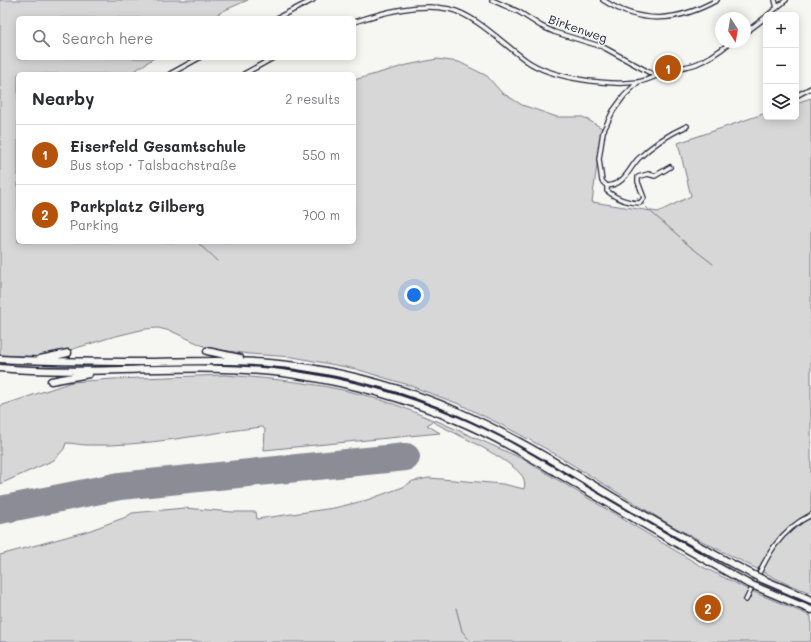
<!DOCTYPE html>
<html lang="en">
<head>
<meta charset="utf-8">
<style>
  :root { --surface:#fff; --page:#f2f2f3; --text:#2b2b33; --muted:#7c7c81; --line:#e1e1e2; --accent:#b45309 }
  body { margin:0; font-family:Mali,sans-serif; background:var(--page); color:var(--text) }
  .controls { position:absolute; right:12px; top:12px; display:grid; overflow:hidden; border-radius:6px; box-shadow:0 2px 10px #0003 }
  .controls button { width:36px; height:36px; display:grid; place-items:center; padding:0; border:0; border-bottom:1px solid var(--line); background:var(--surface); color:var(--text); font:20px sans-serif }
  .compass { position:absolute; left:715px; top:12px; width:36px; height:36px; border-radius:50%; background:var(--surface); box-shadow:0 2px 10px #0003; rotate:168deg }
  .you { position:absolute; left:414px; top:295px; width:14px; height:14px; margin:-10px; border:3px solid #fff; border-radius:50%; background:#1a73e8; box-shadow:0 0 0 6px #1a73e833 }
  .badge { display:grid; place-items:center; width:26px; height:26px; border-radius:50%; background:var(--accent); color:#fff; font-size:13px; font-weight:700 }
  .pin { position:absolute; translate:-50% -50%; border:2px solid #fff; box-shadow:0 1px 4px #0006 }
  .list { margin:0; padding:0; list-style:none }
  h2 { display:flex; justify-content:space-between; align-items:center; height:52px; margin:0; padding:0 16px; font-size:17px }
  h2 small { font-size:13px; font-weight:400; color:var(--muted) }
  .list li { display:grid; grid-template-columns:26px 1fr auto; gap:12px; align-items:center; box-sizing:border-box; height:60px; padding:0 16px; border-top:1px solid var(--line) }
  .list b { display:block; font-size:15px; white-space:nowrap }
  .list p { margin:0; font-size:13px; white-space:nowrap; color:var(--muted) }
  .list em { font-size:13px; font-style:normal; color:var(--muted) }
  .icon { flex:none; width:22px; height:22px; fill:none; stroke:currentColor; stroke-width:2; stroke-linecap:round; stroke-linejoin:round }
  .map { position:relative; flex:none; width:811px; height:642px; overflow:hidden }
  .search { position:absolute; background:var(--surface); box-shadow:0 2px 10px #0003; left:16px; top:16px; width:340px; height:44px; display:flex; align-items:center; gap:10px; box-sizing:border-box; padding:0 14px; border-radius:6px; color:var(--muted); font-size:15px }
  .panel { position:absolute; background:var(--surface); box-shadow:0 2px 10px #0003; left:16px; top:72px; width:340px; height:172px; border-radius:6px }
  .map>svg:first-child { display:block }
</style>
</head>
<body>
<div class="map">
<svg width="811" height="642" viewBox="0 0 811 642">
  <rect width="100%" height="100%" fill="#f6f6f2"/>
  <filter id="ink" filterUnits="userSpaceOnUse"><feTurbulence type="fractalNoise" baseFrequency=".025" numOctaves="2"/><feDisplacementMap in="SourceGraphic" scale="8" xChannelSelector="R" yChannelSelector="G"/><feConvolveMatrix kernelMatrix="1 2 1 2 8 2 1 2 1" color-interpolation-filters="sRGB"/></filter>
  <g filter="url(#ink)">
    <path fill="#d7d7d7" stroke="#7c7c89" d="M0 0H248L223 11 212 18H18V58H154L130 74H18V242H354V80L407 65 437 59 459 62 487 76 501 92 522 105 557 117H583L602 128 592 202 658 212 691 196 678 143 766 113V117H796V103L811 98V593L787 584 672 526 550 451 504 426 459 404 408 385 356 369 293 357 249 354 208 348 171 331 158 328 145 329 112 337 47 357 0 355Z
      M225 375C277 379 331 384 381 400 399 405 416 413 433 420L432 422 427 425 440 433 264 450 265 429 262 427C205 433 146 447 87 445 80 445 73 443 66 443L64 449 54 460 0 484V406L72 382 113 379Z
      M435 420 523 459 701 566 749 590 811 616V642H0V555L88 531 126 517 132 513 184 508 233 512H256L257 519 334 508 367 500 403 487 413 481 429 478 503 484 524 489C525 485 525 481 523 477 511 459 454 433 433 422Z"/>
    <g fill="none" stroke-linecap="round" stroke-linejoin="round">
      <path stroke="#757583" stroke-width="1" d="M637 198 638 199
        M642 203 652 213 680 237
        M682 240 713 264
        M197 242 217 261
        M456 608 462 631 471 642"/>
      <path stroke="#8c8c96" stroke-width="28" d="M0 510 120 486 406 457"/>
      <defs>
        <path id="street" d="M492 0 519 12 541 26 554 32 603 47 656 76
          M603 0C641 25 677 22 717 0
          M775 0 777 8
          M768 15 786 0
          M277 18 313 0
          M354 22C384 12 418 3 449 9 476 15 504 45 527 61 551 78 608 86 638 82 650 80 661 73 672 70 680 67 688 67 696 64 709 59 720 51 731 42
          M745 33 766 17
          M170 74 199 58
          M244 74 273 58
          M638 82 624 96 613 111 603 132 599 159 602 181 607 186V191C617 199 628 203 640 203L644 198 638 182V177L648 174 655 176 670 167
          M796 96 811 88
          M607 186C625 184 628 170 638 159 652 145 669 134 687 126
          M746 600C764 564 773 534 811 515"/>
        <path id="highway" d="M207 351 240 358
          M0 359C50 362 99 362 149 362 198 361 248 359 297 366 352 374 407 389 459 412 512 435 560 465 610 495 656 522 703 549 750 573
          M40 359 68 353
          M0 368C98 377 198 360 296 375 350 383 404 398 454 419 500 438 542 464 584 489 638 521 692 553 747 583
          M51 381 89 374
          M762 579 811 600
          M759 588 811 610"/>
      </defs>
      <use href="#street" stroke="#22223b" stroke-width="6"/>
      <use href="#highway" stroke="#22223b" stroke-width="9"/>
      <use href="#street" stroke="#f6f6f2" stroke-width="3.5"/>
      <use href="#highway" stroke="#f6f6f2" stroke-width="6"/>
      <defs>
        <path id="highway-bridge" d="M750 573 762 579
          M747 583 759 588"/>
      </defs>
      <use href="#highway-bridge" stroke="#22223b" stroke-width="9" stroke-linecap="butt"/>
      <use href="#highway-bridge" stroke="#f6f6f2" stroke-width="6"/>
    </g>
  </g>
  <g text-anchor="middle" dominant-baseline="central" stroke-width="3" stroke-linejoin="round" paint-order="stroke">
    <g font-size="12" fill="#22223b" stroke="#f6f6f2">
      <text transform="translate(578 28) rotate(19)">Birkenweg</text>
    </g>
  </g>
</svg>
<div class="controls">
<button>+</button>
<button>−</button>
<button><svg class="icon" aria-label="layers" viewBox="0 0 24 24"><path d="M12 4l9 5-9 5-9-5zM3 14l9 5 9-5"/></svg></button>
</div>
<svg class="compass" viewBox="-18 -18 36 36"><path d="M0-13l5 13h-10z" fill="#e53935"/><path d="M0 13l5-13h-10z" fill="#7c7c81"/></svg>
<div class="you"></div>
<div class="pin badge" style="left:668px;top:68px">1</div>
<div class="pin badge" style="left:708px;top:608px">2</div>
<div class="search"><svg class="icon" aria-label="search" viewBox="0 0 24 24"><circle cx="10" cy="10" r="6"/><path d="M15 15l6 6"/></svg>Search here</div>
<section class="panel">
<h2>Nearby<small>2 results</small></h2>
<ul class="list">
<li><span class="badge">1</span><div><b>Eiserfeld Gesamtschule</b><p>Bus stop · Talsbachstraße</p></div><em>550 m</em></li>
<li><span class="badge">2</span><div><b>Parkplatz Gilberg</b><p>Parking</p></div><em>700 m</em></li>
</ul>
</section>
</div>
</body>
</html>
